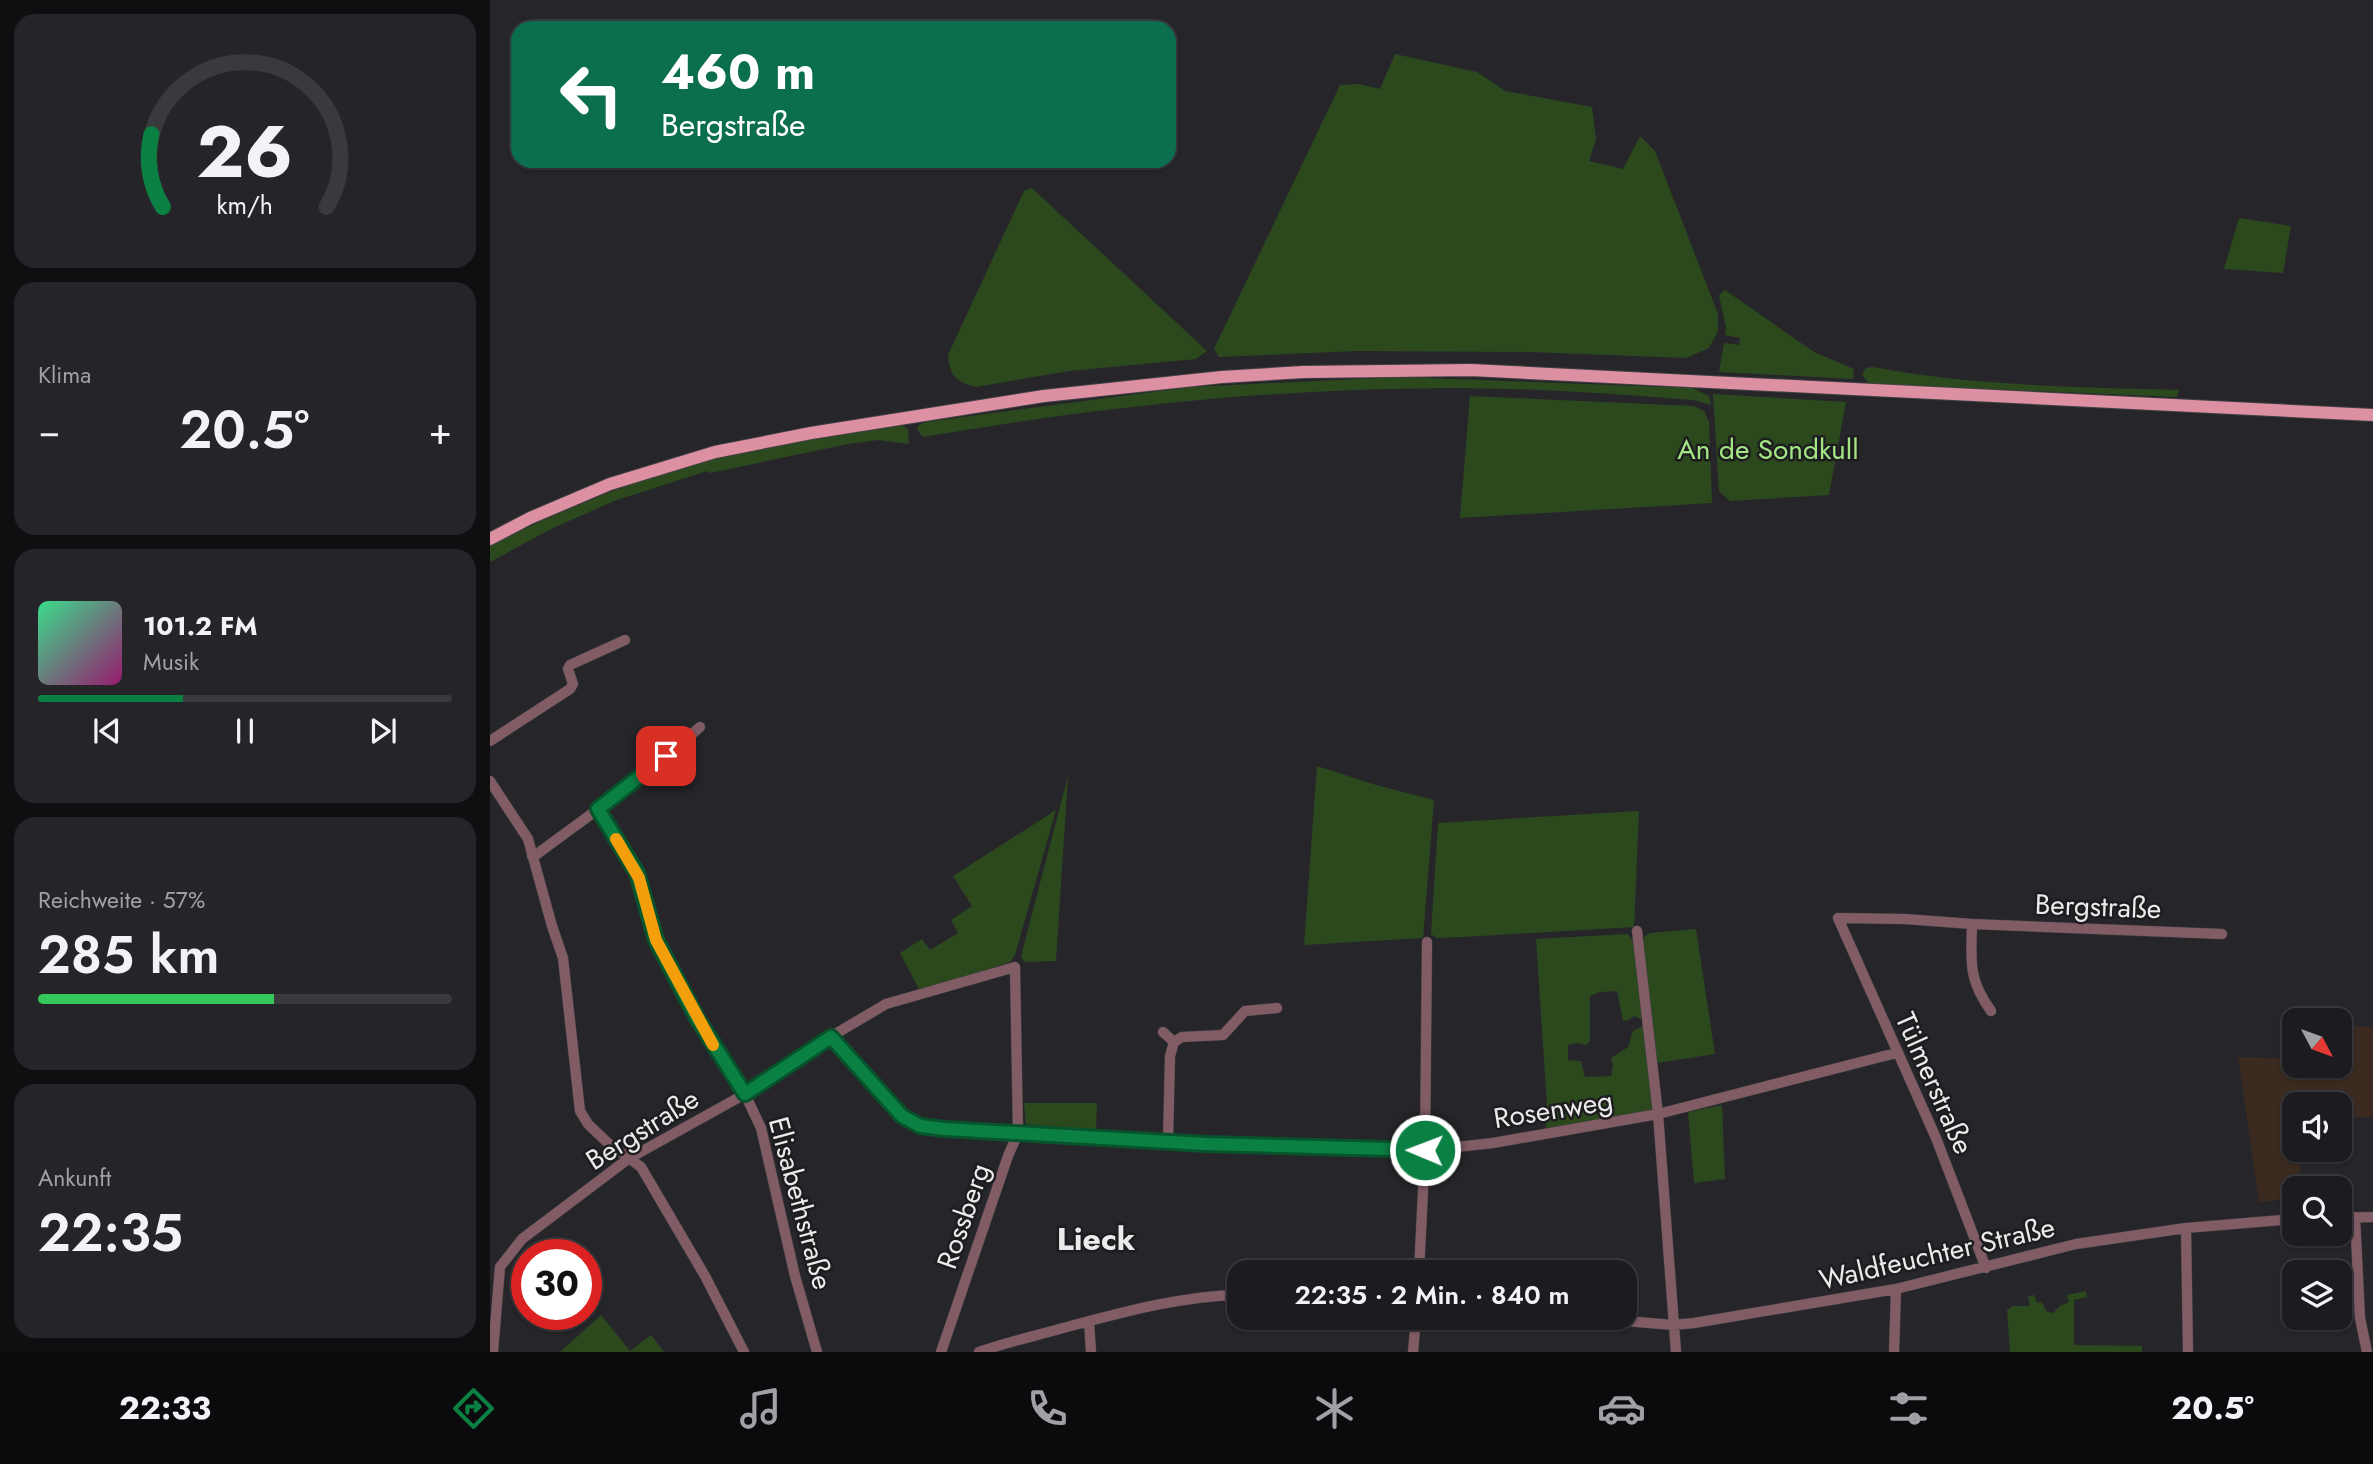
<!DOCTYPE html>
<html lang="de">
<head>
<meta charset="utf-8">
<style>
	body { margin:0; font-family:Jost,sans-serif; background:#252529; color:#f1f3f6; height:100vh; display:flex; flex-direction:column; font-size:26px; white-space:nowrap }
	* { box-sizing:border-box; margin:0 }
	p { font-size:23px; color:#a0a1a5 }
	.icon { flex:none; width:38px; height:38px; fill:none; stroke:currentColor; stroke-width:2; stroke-linecap:round; stroke-linejoin:round }
	.map { position:relative; flex:1; overflow:hidden }
	.side { display:flex; flex-direction:column; gap:14px; padding:14px; background:#0f0f12; width:490px }
	.side>* { flex:none }
	.hud { position:absolute; left:21px; top:21px; width:665px; height:147px; border-radius:21px; box-shadow:0 2px 5px #0004,0 0 0 2px #3a3a3e; background:#0b6e4f; color:#fff; overflow:hidden }
	.needle { width:46px; rotate:131deg }
	.tools { position:absolute; left:1792px; top:1008px; display:grid; gap:14px }
	.tools a { display:grid; place-items:center; width:70px; height:70px; border-radius:14px; background:#1c1c20; box-shadow:0 2px 5px #0004,0 0 0 2px #3a3a3e; font-size:35px }
	.speed { position:absolute; left:21px; top:1239px; display:flex; gap:14px; font-size:35px; font-weight:700; text-align:center }
	.speed>* { display:grid; place-content:center; width:91px; height:91px; border-radius:50%; background:#1c1c20; box-shadow:0 2px 5px #0004,0 0 0 2px #3a3a3e; line-height:1 }
	.speed .limit { border:10px solid #d22; background:#fff; color:#111 }
	.pin { position:absolute; display:grid; place-items:center; width:60px; height:60px; color:#fff; margin:-30px; border-radius:14px; box-shadow:0 4px 10px #0006 }
	.me { position:absolute; width:77px; margin:-38px; rotate:271deg; stroke-linejoin:round; filter:drop-shadow(0 0 5px #0008) }
	.turn { display:flex; align-items:center; gap:24px; height:147px; padding:0 35px; font-size:32px }
	.turn .icon { width:91px; height:91px; stroke-width:2.5 }
	.turn b { display:block; font-size:49px; line-height:60px }
	.big { font-size:52px; font-weight:600; line-height:1.1 }
	.side .card { flex:1; display:flex; flex-direction:column; justify-content:center; gap:10px; min-width:0; padding:0 24px; border-radius:21px; background:#252529 }
	.side .dial { align-items:center; gap:0 }
	.dial svg { height:182px; overflow:visible; fill:none; stroke:#3a3a3e; stroke-width:7; stroke-linecap:round; text-anchor:middle }
	.dial text { fill:#f1f3f6; stroke:none }
	.song { display:flex; align-items:center; gap:21px }
	.cover { width:84px; height:84px; border-radius:10px; background:linear-gradient(135deg,hsl(150 70% 55%),hsl(320 70% 35%)) }
	.played { height:7px; border-radius:4px; background:linear-gradient(90deg,#0b8043 35%,#3a3a3e 35%) }
	.keys { display:flex; justify-content:space-around; direction:ltr }
	.heat { display:flex; justify-content:space-between; align-items:center; font-size:38px; direction:ltr }
	.charge { height:10px; border-radius:5px; background:linear-gradient(90deg,#34c759 57%,#3a3a3e 0) }
	.trip { position:absolute; left:737px; top:1260px; width:410px; height:70px; border-radius:21px; background:#1c1c20; box-shadow:0 2px 5px #0004,0 0 0 2px #3a3a3e; font-weight:600; line-height:70px; text-align:center }
	.menu { display:flex; height:112px; justify-content:space-around; align-items:center; background:#0b0b0d; color:#a0a1a5 }
	.menu .icon { width:49px; height:49px }
	.menu .on { color:#0b8043 }
	.menu b { font-size:32px; color:#f1f3f6 }
	main { display:flex; flex:1; min-height:0 }
	.map>svg:first-child { display:block }
	.education { fill:#3a2a1f }
	.green { fill:#2c491e }
	.lines { fill:none; stroke-linecap:round; stroke-linejoin:round }
	.minor-casing { stroke:#424245; stroke-width:11 }
	.major-casing { stroke:#424245; stroke-width:14 }
	.minor { stroke:#825c65; stroke-width:10 }
	.major { stroke:#de90a3; stroke-width:12 }
	.route-casing { stroke:#07532c; stroke-width:18 }
	.route { stroke:#0b8043; stroke-width:12 }
	.slow { stroke:#f59e0b; stroke-width:12 }
	.labels { text-anchor:middle; stroke-width:5; stroke-linejoin:round; paint-order:stroke }
	.park-label { font-size:28px; fill:#a3e585; stroke:#1d1d20 }
	.street-label { font-size:28px; fill:#ebebed; stroke:#1d1d20 }
	.quarter-label { font-size:32px; font-weight:bold; fill:#ebebed; stroke:#1d1d20 }
</style>
</head>
<body>
<main>
<section class="side">
<div class="card dial"><svg viewBox="0 0 100 80">
<path d="M14 69A42 42 0 1 1 86 69"/>
<path d="M14 69A42 42 0 0 1 9 37" stroke="#0b8043"/>
<text x="50" y="56" font-size="32" font-weight="700">26</text>
<text x="50" y="72" font-size="11">km/h</text>
</svg></div>
<div class="card"><p>Klima</p>
<div class="heat"><a>−</a><b class="big">20.5°</b><a>+</a></div>
</div>
<div class="card">
<div class="song"><i class="cover"></i><div><b>101.2 FM</b><p>Musik</p></div></div>
<div class="played"></div>
<div class="keys"><svg class="icon" aria-label="previous" viewBox="0 0 24 24"><path d="M18 5L8 12l10 7zM5 5v14"/></svg><svg class="icon" aria-label="pause" viewBox="0 0 24 24"><path d="M8 5v14M16 5v14"/></svg><svg class="icon" aria-label="next" viewBox="0 0 24 24"><path d="M6 5l10 7-10 7zM19 5v14"/></svg></div>
</div>
<div class="card"><p>Reichweite · 57%</p><b class="big">285 km</b><div class="charge"></div></div>
<div class="card"><p>Ankunft</p><b class="big">22:35</b></div>
</section>
<div class="map">
<svg width="1883" height="1352" viewBox="0 0 1883 1352">
	<rect width="100%" height="100%" fill="#26262a"/>
	<path class="education" d="M1850 1026 1883 1027V1117H1862L1861 1111 1850 1113V1104H1804V1150H1808L1811 1188H1804V1198L1769 1202 1748 1057 1804 1059V1066H1850Z"/>
	<path class="green" d="M905 54 987 72 1015 91 1102 107 1106 139 1099 161 1133 169 1150 136 1165 151 1228 314V331L1219 348 1196 358 1041 352 867 351 729 357 724 349 850 85 869 84 890 89Z
		M542 188 717 351 706 359 579 371 486 387C466 382 459 375 458 355L534 191Z
		M1749 218 1801 226 1793 273 1734 269Z
		M1235 290 1324 352 1364 369 1363 379 1229 372 1234 343 1249 345 1250 338 1235 335 1236 328 1229 295Z
		M1383 367C1482 386 1588 387 1689 390L1687 397 1380 384 1372 375 1376 368Z
		M909 377 1202 388 1219 396 1221 405 1203 400C1124 394 1045 388 965 388 787 388 608 407 433 437L427 429 429 425 436 422 700 387Z
		M1223 394 1356 402 1339 495 1240 501 1229 491Z
		M980 396 1204 406 1214 411 1219 422 1222 503 970 518Z
		M409 424 418 429 419 444 388 440 358 444 220 473 217 471 124 501 61 529 0 562V546C64 513 130 486 199 465 267 445 339 436 409 424Z
		M827 766 886 785 944 800 933 938 814 945Z
		M578 776 566 961 534 962 531 956Z
		M566 810 525 955 520 962 430 991 410 953 432 939 440 950 468 933 461 920 482 906 463 876Z
		M1149 811 1144 927 973 937 947 938 941 934 948 823Z
		M1206 929 1225 1054 1167 1063 1152 942 1154 937 1160 933Z
		M1138 934 1143 942 1152 1014 1151 1019 1144 1016 1137 1021 1133 1020 1127 991 1110 992 1100 996V1041L1096 1045 1087 1043 1078 1045V1060L1091 1061 1095 1077 1121 1076 1123 1066 1121 1058 1138 1047 1143 1031 1153 1026 1164 1096 1162 1109 1157 1111 1056 1129 1057 1105 1046 939Z
		M534 1103H607L606 1131 536 1124Z
		M1232 1105 1235 1179 1204 1183 1198 1112Z
		M1596 1291 1597 1297 1584 1300V1345L1652 1346V1352H1520L1517 1310 1523 1306H1540L1538 1296 1544 1295 1547 1303 1552 1302 1556 1311 1563 1313 1570 1306 1579 1302 1577 1295Z
		M111 1315 140 1351 161 1335 174 1352H70Z"/>
	<g class="lines">
		<g class="minor-casing">
			<path id="minor" d="M0 741 80 689 83 684 78 669 80 665 135 640
				M0 781 38 839 62 926 73 958 90 1111 98 1124 118 1143 151 1167 215 1276 254 1352
				M108 809 147 873 166 940 175 957 207 1018 255 1094 271 1128 305 1276 327 1352
				M42 856 47 854 160 771 210 727
				M1482 924C1481 962 1478 979 1501 1011
				M1147 931 1168 1114 1186 1352
				M673 1032 684 1042
				M341 1037 416 1120 430 1126 455 1129 715 1144 948 1149 1003 1143 1168 1114 1406 1053
				M678 1141 680 1056 684 1042 692 1037 733 1035 755 1011 787 1008
				M1865 1217 1870 1318 1877 1352
				M1850 1218 1883 1217
				M1696 1228 1698 1352
				M1496 1268 1446 1138 1348 918 1415 919 1482 924 1732 934
				M929 1272 935 1150 937 942
				M1100 1318 1183 1325 1204 1323 1406 1289 1586 1244 1696 1228 1804 1219
				M599 1321 601 1352
				M3 1352 10 1267 32 1239 138 1159 255 1094 325 1046 396 1004 525 967 528 1133 518 1156 451 1352
				M489 1352C517 1342 545 1336 573 1328 630 1313 690 1296 749 1295
				M923 1352 926 1318
				M1404 1352 1406 1289"/>
		</g>
		<g class="major-casing">
			<path id="major" d="M0 539 40 518 120 484 225 452 321 433 554 396 732 377 813 372 981 370 1883 415"/>
		</g>
		<use href="#minor" class="minor"/>
		<use href="#major" class="major"/>
	</g>
	<g class="lines">
		<g class="route-casing">
			<path id="route" d="M176 756 108 809 147 873 166 940 175 957 207 1018 255 1094 341 1037 412 1116 430 1126 455 1129 715 1144 935 1150"/>
		</g>
		<use href="#route" class="route"/>
		<path class="slow" d="M126 839 149 878 166 940 223 1045"/>
	</g>
	<g class="labels">
		<g class="park-label">
			<text x="1278" y="459">An de Sondkull</text>
		</g>
		<g class="street-label">
			<text transform="translate(1608 906) rotate(2)" y="10">Bergstraße</text>
			<text transform="translate(1445 1083) rotate(66)" y="10">Tülmerstraße</text>
			<text transform="translate(1063 1109) rotate(-9)" y="10">Rosenweg</text>
			<text transform="translate(152 1129) rotate(-32)" y="10">Bergstraße</text>
			<text transform="translate(311 1203) rotate(75)" y="10">Elisabethstraße</text>
			<text transform="translate(473 1216) rotate(-71)" y="10">Rossberg</text>
			<text transform="translate(1447 1253) rotate(-13)" y="10">Waldfeuchter Straße</text>
		</g>
		<g class="quarter-label">
			<text x="606" y="1250">Lieck</text>
		</g>
	</g>
</svg>
<div class="tools">
<a><svg class="needle" viewBox="-14 -14 28 28"><path d="M0-13l5 13h-10z" fill="#e53935"/><path d="M0 13l5-13h-10z" fill="#a0a1a5"/></svg></a>
<a><svg class="icon" aria-label="sound" viewBox="0 0 24 24"><path d="M4 9h4l5-4v14l-5-4H4zM17 9q2 3 0 6"/></svg></a>
<a><svg class="icon" aria-label="search" viewBox="0 0 24 24"><circle cx="10" cy="10" r="6"/><path d="M15 15l6 6"/></svg></a>
<a><svg class="icon" aria-label="layers" viewBox="0 0 24 24"><path d="M12 4l9 5-9 5-9-5zM3 14l9 5 9-5"/></svg></a>
</div>
<div class="speed"><div class="limit">30</div></div>
<div class="pin" style="left:176px;top:756px;background:#d93025"><svg class="icon" aria-label="arrive" viewBox="0 0 24 24"><path d="M6 21V4h12l-3 4 3 4H6"/></svg></div>
<svg class="me" style="left:935px;top:1150px" viewBox="-20 -20 40 40"><circle r="17" fill="#0b8043" stroke="#fff" stroke-width="3"/><path d="M0-11L8 9 0 5-8 9z" fill="#fff"/></svg>
<div class="trip">22:35 · 2 Min. · 840 m</div>
<div class="hud">
<div class="turn"><svg class="icon" aria-label="left" viewBox="0 0 24 24"><path d="M17 20v-9H6M10 6l-5 5 5 5"/></svg><div><b>460 m</b>Bergstraße</div></div>
</div>
</div>
</main>
<nav class="menu">
<b>22:33</b>
<svg class="icon on" aria-label="directions" viewBox="0 0 24 24"><path d="M12 3l9 9-9 9-9-9zM9 14v-3h6M13 9l2 2-2 2"/></svg>
<svg class="icon" aria-label="music" viewBox="0 0 24 24"><path d="M9 18V5l10-2v13"/><circle cx="6" cy="18" r="3"/><circle cx="16" cy="16" r="3"/></svg>
<svg class="icon" aria-label="phone" viewBox="0 0 24 24"><path d="M5 4h4l2 5-3 2q2 4 5 5l2-3 5 2v4C11 20 4 13 5 4z"/></svg>
<svg class="icon" aria-label="climate" viewBox="0 0 24 24"><path d="M12 3v18M4 7l16 10M4 17L20 7"/></svg>
<svg class="icon" aria-label="car" viewBox="0 0 24 24"><path d="M5 17H2v-5l4-1 3-4h7l3 4 3 1v5h-3M9 17h6M6 11h13"/><circle cx="7" cy="17" r="2"/><circle cx="17" cy="17" r="2"/></svg>
<svg class="icon" aria-label="filters" viewBox="0 0 24 24"><path d="M4 7h16M4 17h16"/><circle cx="9" cy="7" r="2"/><circle cx="15" cy="17" r="2"/></svg>
<b>20.5°</b>
</nav>
</body>
</html>
